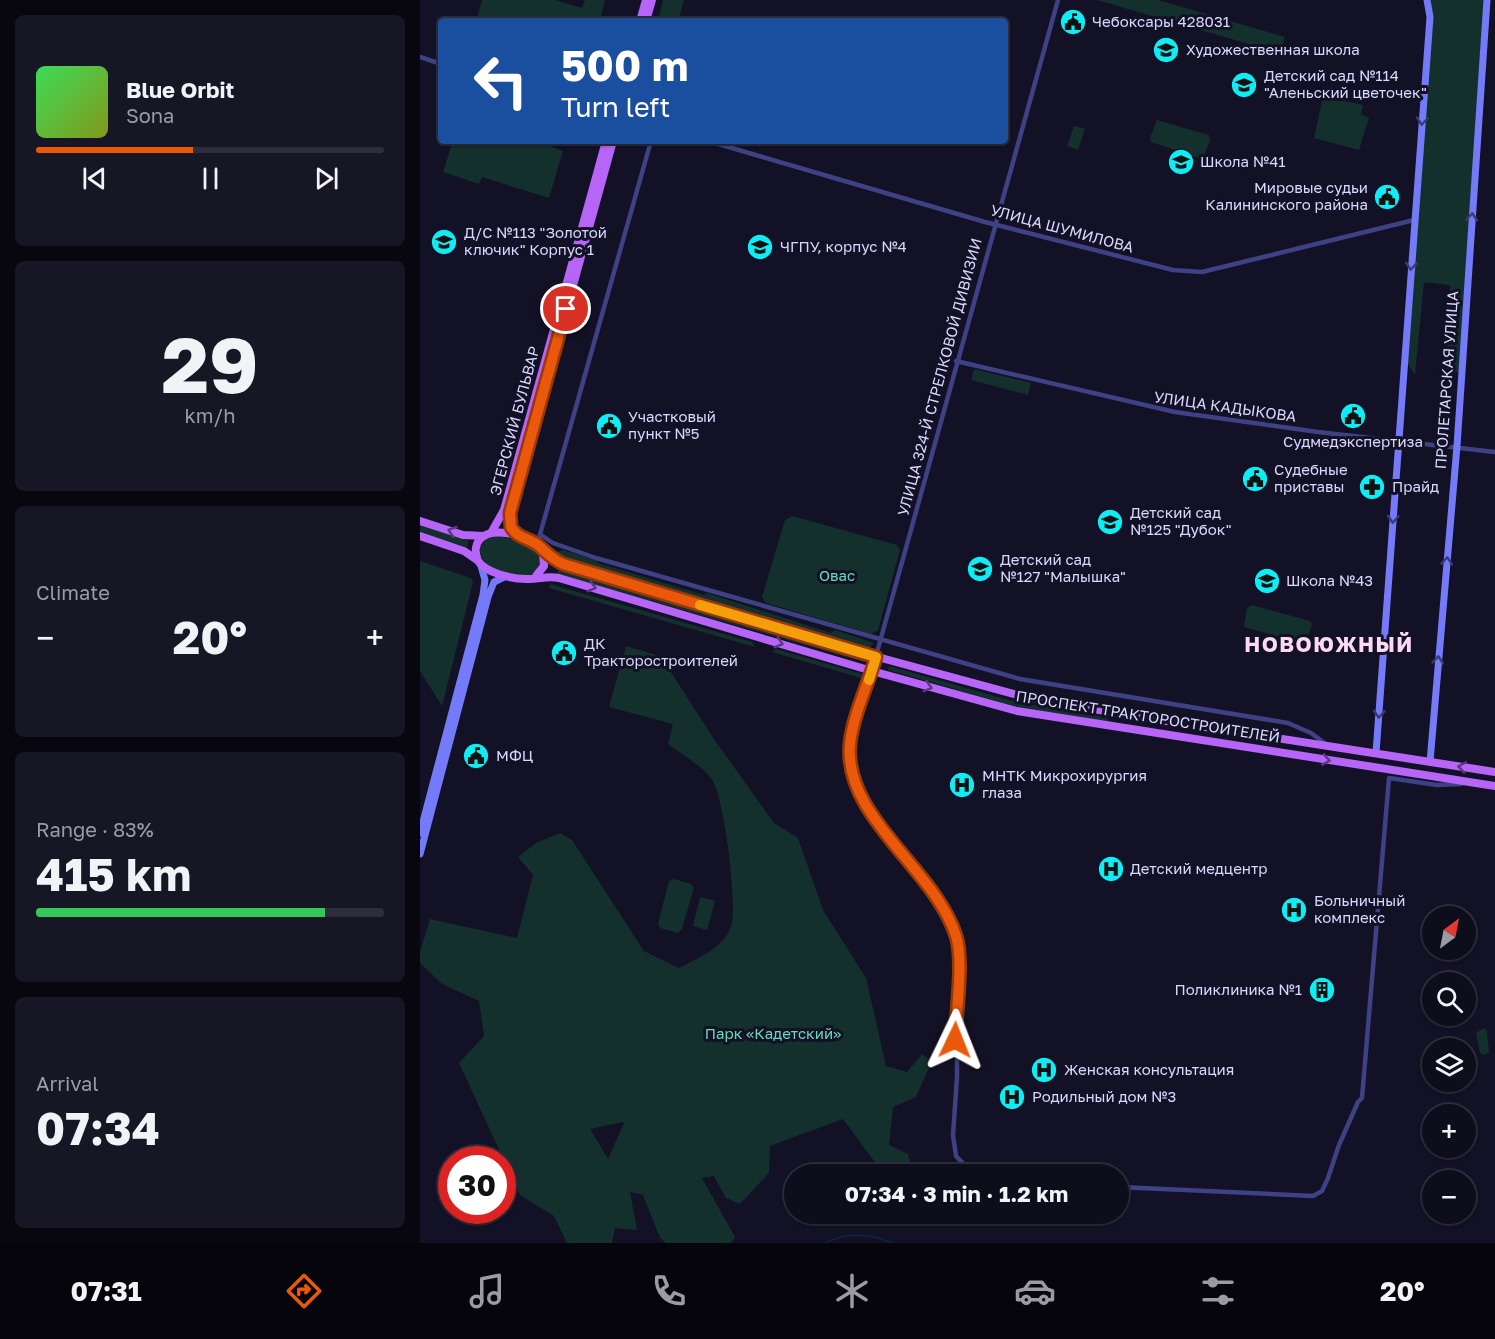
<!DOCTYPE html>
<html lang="en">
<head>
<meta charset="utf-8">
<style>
	body { margin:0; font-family:"Golos Text",sans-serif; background:#171625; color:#f1f3f6; height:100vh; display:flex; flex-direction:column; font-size:22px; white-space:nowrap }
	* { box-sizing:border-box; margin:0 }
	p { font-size:20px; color:#9b9ca3 }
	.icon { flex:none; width:33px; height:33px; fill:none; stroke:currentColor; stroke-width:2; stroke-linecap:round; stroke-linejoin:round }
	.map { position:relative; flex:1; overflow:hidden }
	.details { display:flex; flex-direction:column; gap:15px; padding:15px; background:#08070f; width:420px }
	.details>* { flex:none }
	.banner { position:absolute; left:18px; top:18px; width:570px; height:126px; border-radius:6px; box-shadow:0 2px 4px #0004,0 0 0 2px #2e2d3b; background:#1a4fa0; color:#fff; overflow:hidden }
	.needle { width:39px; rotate:32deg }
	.tools { position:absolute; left:1002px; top:906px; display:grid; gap:12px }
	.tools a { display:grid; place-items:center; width:54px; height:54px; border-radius:50%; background:#0e0d1c; box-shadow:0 2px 4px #0004,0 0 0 2px #2e2d3b; font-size:30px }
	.speed { position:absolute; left:18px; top:1146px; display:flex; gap:12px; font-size:30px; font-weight:700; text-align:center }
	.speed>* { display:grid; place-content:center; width:78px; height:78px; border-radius:50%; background:#0e0d1c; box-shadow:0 2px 4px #0004,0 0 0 2px #2e2d3b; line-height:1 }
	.speed .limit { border:9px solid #d22; background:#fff; color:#111 }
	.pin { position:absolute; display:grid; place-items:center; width:51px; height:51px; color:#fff; margin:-26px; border:3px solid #fff; border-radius:50%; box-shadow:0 2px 6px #0007 }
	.me { position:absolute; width:66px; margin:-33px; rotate:2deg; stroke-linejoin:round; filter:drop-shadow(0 0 4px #0008) }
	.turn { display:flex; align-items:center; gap:21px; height:126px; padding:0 24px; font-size:27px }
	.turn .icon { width:78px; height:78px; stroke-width:2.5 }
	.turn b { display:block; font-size:42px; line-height:51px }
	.big { font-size:45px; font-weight:700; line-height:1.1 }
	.details .card { flex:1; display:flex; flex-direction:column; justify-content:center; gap:9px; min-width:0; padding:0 21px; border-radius:9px; background:#171625 }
	.details .dial { align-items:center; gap:0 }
	.dial b { font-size:78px; line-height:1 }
	.song { display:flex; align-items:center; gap:18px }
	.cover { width:72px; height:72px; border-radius:9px; background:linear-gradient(135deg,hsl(130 70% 55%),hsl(70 70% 35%)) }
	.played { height:6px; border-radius:3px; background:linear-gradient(90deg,#ea580c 45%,#2e2d3b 45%) }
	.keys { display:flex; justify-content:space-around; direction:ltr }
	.heat { display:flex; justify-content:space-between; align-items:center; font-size:33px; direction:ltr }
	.charge { height:9px; border-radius:4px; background:linear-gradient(90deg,#34c759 83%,#2e2d3b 0) }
	.trip { position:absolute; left:364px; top:1164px; width:345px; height:60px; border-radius:30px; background:#0e0d1c; box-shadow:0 2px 4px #0004,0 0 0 2px #2e2d3b; font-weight:700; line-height:60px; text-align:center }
	.dock { display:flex; height:96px; justify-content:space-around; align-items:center; background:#06050b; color:#9b9ca3 }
	.dock .icon { width:42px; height:42px }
	.dock .current { color:#ea580c }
	.dock b { font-size:27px; color:#f1f3f6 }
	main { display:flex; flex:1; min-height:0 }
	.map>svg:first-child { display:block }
	.green { fill:#14302d; fill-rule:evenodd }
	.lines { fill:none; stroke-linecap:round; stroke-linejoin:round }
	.stream { stroke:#0d2543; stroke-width:1.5 }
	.street { stroke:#3e4183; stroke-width:4.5 }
	.secondary { stroke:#747af8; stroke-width:7 }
	.primary { stroke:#b665f7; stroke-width:8 }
	.oneway { stroke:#3a3b7a }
	.oneway2 { stroke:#5c3784 }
	.route-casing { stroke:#983908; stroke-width:15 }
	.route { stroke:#ea580c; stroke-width:10 }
	.slow { stroke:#f59e0b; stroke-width:10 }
	.labels { text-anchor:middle; stroke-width:6; stroke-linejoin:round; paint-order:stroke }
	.poi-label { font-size:15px; fill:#dad8fd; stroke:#131126; text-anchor:start }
	.street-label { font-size:15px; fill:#dad8fd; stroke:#131126 }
	.park-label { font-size:15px; fill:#67dab5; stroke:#131126 }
	.district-label { font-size:21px; font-weight:bold; letter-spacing:1.5px; fill:#fddaf3; stroke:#131126 }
</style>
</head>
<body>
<main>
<section class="details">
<div class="card">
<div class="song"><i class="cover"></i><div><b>Blue Orbit</b><p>Sona</p></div></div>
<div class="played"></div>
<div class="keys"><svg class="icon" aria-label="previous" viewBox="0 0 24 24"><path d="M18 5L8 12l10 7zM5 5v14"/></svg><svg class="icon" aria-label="pause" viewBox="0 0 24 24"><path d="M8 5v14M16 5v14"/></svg><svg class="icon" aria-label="next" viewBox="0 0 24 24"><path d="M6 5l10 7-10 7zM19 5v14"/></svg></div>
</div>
<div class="card dial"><b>29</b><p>km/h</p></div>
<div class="card"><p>Climate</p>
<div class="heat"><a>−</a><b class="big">20°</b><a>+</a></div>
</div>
<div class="card"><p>Range · 83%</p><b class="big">415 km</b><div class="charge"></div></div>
<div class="card"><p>Arrival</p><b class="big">07:34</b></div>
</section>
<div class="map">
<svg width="1075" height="1243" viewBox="0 0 1075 1243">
	<rect width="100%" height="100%" fill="#131126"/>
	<path class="green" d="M62 0H135L162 8 165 0H185L180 21H56Z
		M243 0H264L258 21H238Z
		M677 0H738L865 37 860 53Z
		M1007 0H1065L1042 370 1021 378 1030 285 1004 282 995 375 984 357 1010 17Z
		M903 96 943 105 941 114 949 118 939 150 894 138Z
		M737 120 789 135 790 140 784 156 780 158 731 142 730 138Z
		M654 126 665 129 658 150 647 146Z
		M33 141H124V144L143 151 129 198 62 177 59 184 23 172Z
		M554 369 611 383 608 395 551 380Z
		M372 516 477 545 480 550 458 630 451 634 346 603 342 597 365 520Z
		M0 525 49 541 47 547 0 532Z
		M77 535 114 546 121 557 119 569 107 577C88 575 58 571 60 547L66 539Z
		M143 550 176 560 178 563 284 595 287 593 411 633 415 630 454 643 449 649 142 558 134 553Z
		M0 561 51 578 53 582 22 706 0 671Z
		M139 569 445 660 444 662 137 574Z
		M130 584 332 642 335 647 129 588Z
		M832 605 890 621 892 625 886 642 882 643 824 627 827 608Z
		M206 646 246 658 245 663 294 739 354 823 378 838 403 910 446 978 466 1066 487 1072 502 1054 512 1061 496 1097 473 1107 469 1145 488 1154 491 1165 484 1174 454 1161 423 1119 350 1146 349 1173 320 1204 306 1198 294 1176 282 1178 315 1237 311 1243H246L240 1238 223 1195 210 1192 217 1230 195 1228 192 1243H147L134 1216 100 1195 39 1063 64 1036 59 1001 22 984 0 963V952L10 919 97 938 113 875 98 857 116 843 140 833 152 840 224 951 259 968C278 958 304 948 311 926 318 905 304 794 291 778 281 765 261 754 248 744L253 724 189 707ZM203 1122 204 1123 188 1159 170 1129Z
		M356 649 442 674 441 678 352 652Z
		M469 666 592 701 688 718 687 722 591 705 468 670Z
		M254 879 271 884 274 887 262 929 258 933 240 928 238 924 249 881Z
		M280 897 295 901 287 930 273 926Z
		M1064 1028 1067 1030 1069 1053 1063 1055 1060 1052 1056 1033Z"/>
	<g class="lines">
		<path class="stream" d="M406 1243C426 1232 451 1233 472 1243"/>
		<path class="street" d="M0 57 21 64
			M288 141 565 222 753 270 782 272 994 220
			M536 361 755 412 898 432 1075 452
			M121 535 133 543 176 558 600 679 868 723 891 733 906 744
			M117 545 231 141
			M456 656 638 0
			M452 671 432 733 430 746 433 775 446 804 519 899 537 938V1077L533 1135 536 1156 553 1174
			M969 778 1017 785 1041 784
			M699 1187 893 1196 902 1191 908 1178 919 1145 938 1102 942 1098 969 778"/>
		<path class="secondary" d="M956 753 1010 17 1007 0
			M1010 762 1037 446 1067 0
			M0 833 63 595 65 580 61 566
			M0 854 68 597 74 582 86 576"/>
		<path class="primary" d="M220 21 226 0
			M226 21 232 0
			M0 521 43 535 64 536
			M71 533 84 510 186 141
			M0 536 44 551 57 560
			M99 536 91 527 90 513 193 141
			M116 576 124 566 123 552
			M1075 772 708 715 605 697 465 659 143 564C131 559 126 551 117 544 104 535 72 526 60 539 54 546 55 553 58 561 66 573 92 579 106 579 118 580 126 575 139 578L452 671 597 711 1075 786"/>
	</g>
	<defs><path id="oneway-chevron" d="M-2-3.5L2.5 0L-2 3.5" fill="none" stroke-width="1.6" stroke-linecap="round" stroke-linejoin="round" transform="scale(1.5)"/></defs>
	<g class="oneway">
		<use href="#oneway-chevron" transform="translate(1002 121) rotate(95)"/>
		<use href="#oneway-chevron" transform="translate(1052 217) rotate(-86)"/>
		<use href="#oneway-chevron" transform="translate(991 266) rotate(94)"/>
		<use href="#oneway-chevron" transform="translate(973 519) rotate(93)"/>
		<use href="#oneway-chevron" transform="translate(1027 561) rotate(-85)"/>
		<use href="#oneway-chevron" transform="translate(1018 660) rotate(-85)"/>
		<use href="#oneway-chevron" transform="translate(959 714) rotate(94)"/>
	</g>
	<g class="oneway2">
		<use href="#oneway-chevron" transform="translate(32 531) rotate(-162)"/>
		<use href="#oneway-chevron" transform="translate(172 587) rotate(16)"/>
		<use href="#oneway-chevron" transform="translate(359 643) rotate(17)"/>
		<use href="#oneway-chevron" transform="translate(508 687) rotate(16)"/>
		<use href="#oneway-chevron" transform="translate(906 760) rotate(9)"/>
		<use href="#oneway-chevron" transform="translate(1042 767) rotate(-171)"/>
	</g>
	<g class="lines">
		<g class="route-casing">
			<path id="route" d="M146 309 90 513 91 527C98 539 110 538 119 546 127 553 132 559 143 564L456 657C448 685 433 715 430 744 423 817 515 869 536 936 544 960 536 1013 535 1040"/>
		</g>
		<use href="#route" class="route"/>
		<path class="slow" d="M280 605 456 657 449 680"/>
	</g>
	<defs>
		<g id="civic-disc" transform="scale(1.35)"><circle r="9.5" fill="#0eedf3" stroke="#131126"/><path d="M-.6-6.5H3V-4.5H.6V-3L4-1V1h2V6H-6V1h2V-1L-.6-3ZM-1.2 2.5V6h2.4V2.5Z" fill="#111"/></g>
		<g id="school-disc" transform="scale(1.35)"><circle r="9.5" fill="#0eedf3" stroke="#131126"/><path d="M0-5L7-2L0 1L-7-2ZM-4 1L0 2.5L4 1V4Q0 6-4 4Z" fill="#111"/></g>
		<g id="university-disc" transform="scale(1.35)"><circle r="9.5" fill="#0eedf3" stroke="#131126"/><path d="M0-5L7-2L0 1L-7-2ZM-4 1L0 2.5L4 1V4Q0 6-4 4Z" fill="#111"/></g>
		<g id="pharmacy-disc" transform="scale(1.35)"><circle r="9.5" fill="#0eedf3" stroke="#131126"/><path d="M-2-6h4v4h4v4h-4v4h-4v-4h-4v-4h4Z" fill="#111"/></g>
		<g id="hospital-disc" transform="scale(1.35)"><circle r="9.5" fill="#0eedf3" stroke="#131126"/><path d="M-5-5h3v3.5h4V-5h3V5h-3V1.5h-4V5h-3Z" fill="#111"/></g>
		<g id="building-disc" transform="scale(1.35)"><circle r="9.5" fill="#0eedf3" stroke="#131126"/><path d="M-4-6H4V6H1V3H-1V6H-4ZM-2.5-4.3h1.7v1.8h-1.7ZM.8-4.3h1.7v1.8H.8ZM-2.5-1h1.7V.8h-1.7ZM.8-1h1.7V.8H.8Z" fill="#111"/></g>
	</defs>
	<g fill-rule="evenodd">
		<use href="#civic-disc" x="653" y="22"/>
		<use href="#school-disc" x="746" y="50"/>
		<use href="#school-disc" x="824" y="85"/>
		<use href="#school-disc" x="761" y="162"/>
		<use href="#civic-disc" x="967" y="197"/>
		<use href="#school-disc" x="24" y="242"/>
		<use href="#university-disc" x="340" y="247"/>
		<use href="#civic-disc" x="933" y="416"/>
		<use href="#civic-disc" x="189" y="426"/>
		<use href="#civic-disc" x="835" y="479"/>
		<use href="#pharmacy-disc" x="952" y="487"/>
		<use href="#school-disc" x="690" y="522"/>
		<use href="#school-disc" x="560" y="569"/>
		<use href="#school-disc" x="847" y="581"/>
		<use href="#civic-disc" x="144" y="653"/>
		<use href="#civic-disc" x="56" y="756"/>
		<use href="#hospital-disc" x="542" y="785"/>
		<use href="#hospital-disc" x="691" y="869"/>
		<use href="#hospital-disc" x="874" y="910"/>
		<use href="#building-disc" x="902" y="990"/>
		<use href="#hospital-disc" x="624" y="1070"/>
		<use href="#hospital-disc" x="592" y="1097"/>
	</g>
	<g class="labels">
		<g class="poi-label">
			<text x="672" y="27">Чебоксары 428031</text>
			<text x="766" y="55">Художественная школа</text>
			<text x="844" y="81">Детский сад №114<tspan x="844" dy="17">"Аленьский цветочек"</tspan></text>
			<text x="780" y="167">Школа №41</text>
			<text x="948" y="193" text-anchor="end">Мировые судьи<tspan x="948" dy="17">Калининского района</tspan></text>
			<text x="44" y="238">Д/С №113 "Золотой<tspan x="44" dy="17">ключик" Корпус 1</tspan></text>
			<text x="360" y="252">ЧГПУ, корпус №4</text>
			<text x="208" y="422">Участковый<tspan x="208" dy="17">пункт №5</tspan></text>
			<text x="933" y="447" text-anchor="middle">Судмедэкспертиза</text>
			<text x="854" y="475">Судебные<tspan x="854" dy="17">приставы</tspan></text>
			<text x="972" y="492">Прайд</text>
			<text x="710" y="518">Детский сад<tspan x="710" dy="17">№125 "Дубок"</tspan></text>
			<text x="580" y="565">Детский сад<tspan x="580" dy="17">№127 "Малышка"</tspan></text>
			<text x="866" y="586">Школа №43</text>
			<text x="164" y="649">ДК<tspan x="164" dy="17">Тракторостроителей</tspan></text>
			<text x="76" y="761">МФЦ</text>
			<text x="562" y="781">МНТК Микрохирургия<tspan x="562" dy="17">глаза</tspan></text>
			<text x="710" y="874">Детский медцентр</text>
			<text x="894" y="906">Больничный<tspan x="894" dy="17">комплекс</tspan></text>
			<text x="882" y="995" text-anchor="end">Поликлиника №1</text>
			<text x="644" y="1075">Женская консультация</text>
			<text x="612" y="1102">Родильный дом №3</text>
		</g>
		<g class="street-label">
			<text transform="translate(642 229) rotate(15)" y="5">УЛИЦА ШУМИЛОВА</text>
			<text transform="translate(520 377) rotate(-75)" y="5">УЛИЦА 324-Й СТРЕЛКОВОЙ ДИВИЗИИ</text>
			<text transform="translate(1027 380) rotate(-86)" y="5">ПРОЛЕТАРСКАЯ УЛИЦА</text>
			<text transform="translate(805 407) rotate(8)" y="5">УЛИЦА КАДЫКОВА</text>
			<text transform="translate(95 421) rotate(-75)" y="5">ЭГЕРСКИЙ БУЛЬВАР</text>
			<text transform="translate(728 717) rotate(9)" y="5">ПРОСПЕКТ ТРАКТОРОСТРОИТЕЛЕЙ</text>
		</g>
		<g class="park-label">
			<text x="417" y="581">Овас</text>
			<text x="353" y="1039">Парк «Кадетский»</text>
		</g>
		<g class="district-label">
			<text x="909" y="652">НОВОЮЖНЫЙ</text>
		</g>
	</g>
</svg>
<div class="tools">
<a><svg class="needle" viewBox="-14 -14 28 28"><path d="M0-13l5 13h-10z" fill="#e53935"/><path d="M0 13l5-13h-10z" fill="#9b9ca3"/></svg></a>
<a><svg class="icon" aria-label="search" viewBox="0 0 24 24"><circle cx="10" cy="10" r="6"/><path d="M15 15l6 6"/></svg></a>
<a><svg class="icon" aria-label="layers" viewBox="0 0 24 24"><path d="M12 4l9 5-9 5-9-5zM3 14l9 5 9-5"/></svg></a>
<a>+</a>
<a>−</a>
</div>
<div class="speed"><div class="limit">30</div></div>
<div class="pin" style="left:146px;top:309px;background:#d93025"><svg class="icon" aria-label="arrive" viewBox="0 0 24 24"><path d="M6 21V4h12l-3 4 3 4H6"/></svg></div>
<svg class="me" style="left:535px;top:1040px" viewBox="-20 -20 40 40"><path d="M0-17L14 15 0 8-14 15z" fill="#ea580c" stroke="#fff" stroke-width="4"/></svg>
<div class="trip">07:34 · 3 min · 1.2 km</div>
<div class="banner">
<div class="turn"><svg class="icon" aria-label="left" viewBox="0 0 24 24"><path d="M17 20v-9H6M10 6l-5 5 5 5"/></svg><div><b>500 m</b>Turn left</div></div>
</div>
</div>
</main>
<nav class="dock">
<b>07:31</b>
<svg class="icon current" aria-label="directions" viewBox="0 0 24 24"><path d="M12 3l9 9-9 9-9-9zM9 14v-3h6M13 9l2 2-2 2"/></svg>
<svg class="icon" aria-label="music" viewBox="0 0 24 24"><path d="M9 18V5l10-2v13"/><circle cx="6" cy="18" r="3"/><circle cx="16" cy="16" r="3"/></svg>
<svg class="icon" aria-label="phone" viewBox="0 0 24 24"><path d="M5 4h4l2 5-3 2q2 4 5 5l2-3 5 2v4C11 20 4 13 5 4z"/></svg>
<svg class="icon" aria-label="climate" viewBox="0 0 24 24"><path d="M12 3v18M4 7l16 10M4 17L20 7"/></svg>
<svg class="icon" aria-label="car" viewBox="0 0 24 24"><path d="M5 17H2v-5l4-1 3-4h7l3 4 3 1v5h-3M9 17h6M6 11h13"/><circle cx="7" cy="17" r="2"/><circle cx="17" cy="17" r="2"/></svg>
<svg class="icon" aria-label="filters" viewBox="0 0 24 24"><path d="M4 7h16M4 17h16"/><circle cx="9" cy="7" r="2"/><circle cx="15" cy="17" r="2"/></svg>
<b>20°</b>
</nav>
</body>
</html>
